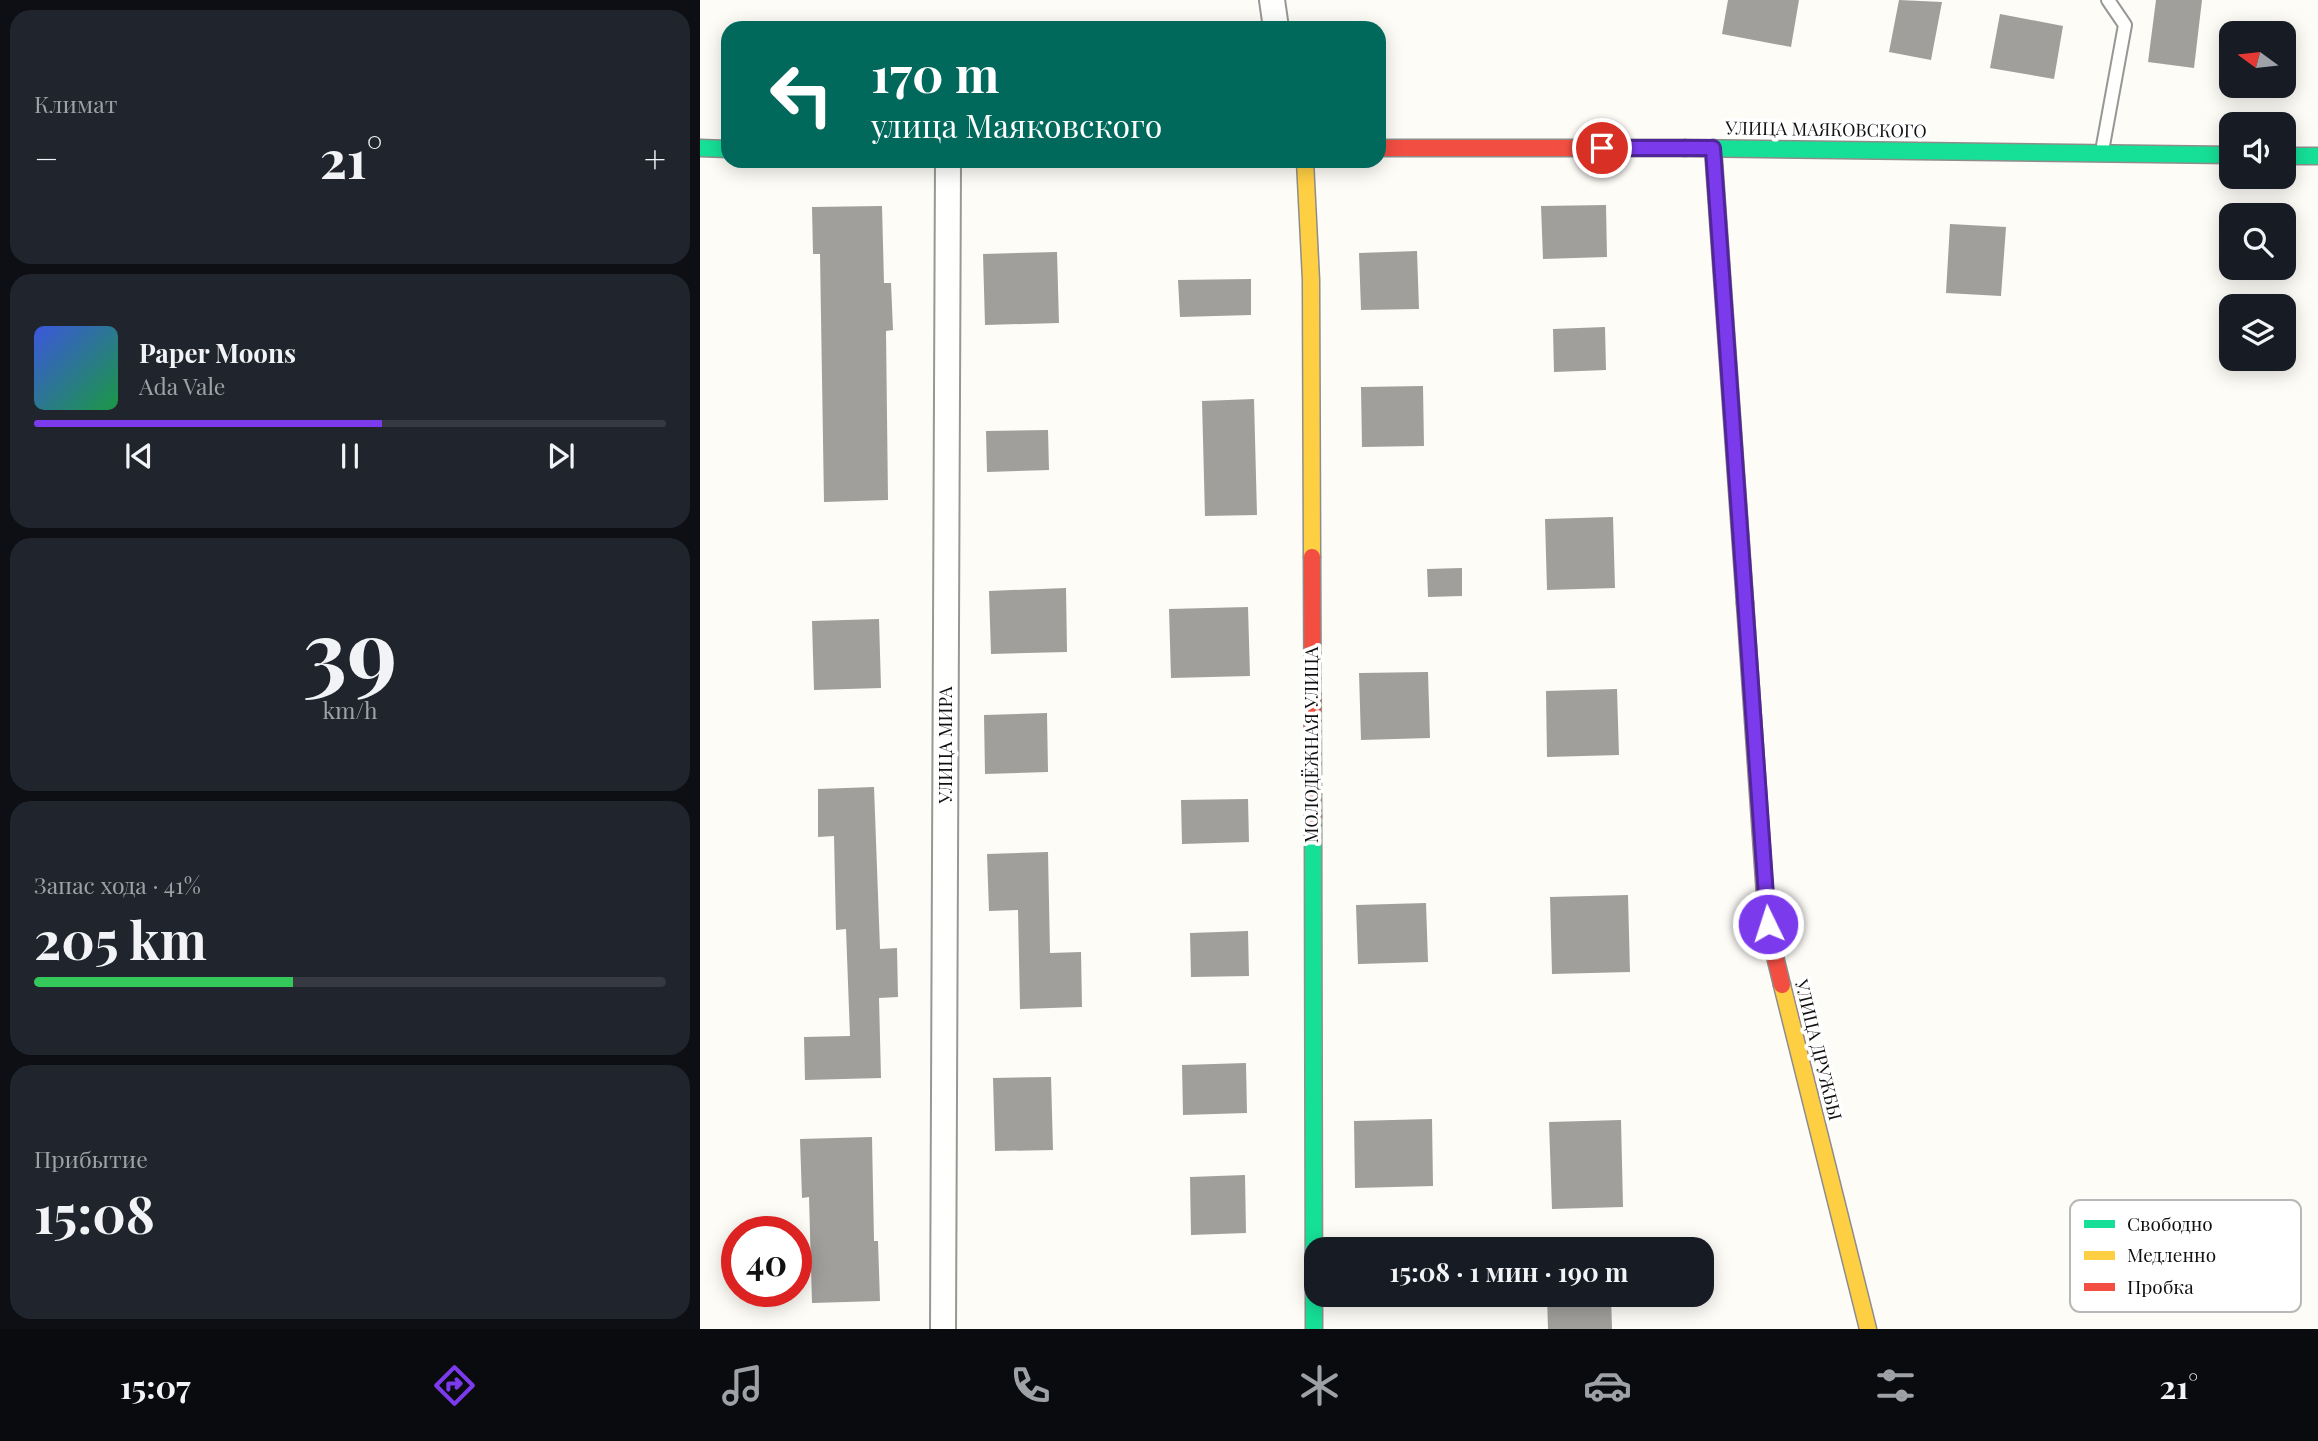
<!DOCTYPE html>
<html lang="ru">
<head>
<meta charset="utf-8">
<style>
	body { margin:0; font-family:"Playfair Display",serif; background:#20242c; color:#f1f3f6; height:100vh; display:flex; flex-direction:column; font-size:26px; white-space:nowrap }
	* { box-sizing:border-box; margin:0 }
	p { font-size:23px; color:#9ea1a6 }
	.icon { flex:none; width:38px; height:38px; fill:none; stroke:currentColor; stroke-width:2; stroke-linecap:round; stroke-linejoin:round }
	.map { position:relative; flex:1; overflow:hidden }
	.sheet { display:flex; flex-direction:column; gap:10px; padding:10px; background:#0d0f14; width:700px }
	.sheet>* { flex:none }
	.banner { position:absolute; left:21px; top:21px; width:665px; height:147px; border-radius:21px; box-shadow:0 4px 18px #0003; background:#00695c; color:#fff; overflow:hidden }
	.needle { width:46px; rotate:285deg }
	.controls { position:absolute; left:1519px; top:21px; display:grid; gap:14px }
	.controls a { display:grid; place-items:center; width:77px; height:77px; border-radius:14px; background:#171b24; box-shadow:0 4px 18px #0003; font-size:35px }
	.speed { position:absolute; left:21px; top:1216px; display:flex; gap:14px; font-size:35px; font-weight:700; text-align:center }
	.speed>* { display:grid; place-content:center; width:91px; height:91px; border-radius:50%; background:#171b24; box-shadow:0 4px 18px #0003; line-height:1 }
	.speed .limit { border:10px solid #d22; background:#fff; color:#111 }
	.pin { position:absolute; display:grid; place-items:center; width:60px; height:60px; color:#fff; margin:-30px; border:4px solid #fff; border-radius:50%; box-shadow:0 2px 7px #0007 }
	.me { position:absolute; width:77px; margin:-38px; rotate:356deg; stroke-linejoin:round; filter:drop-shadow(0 0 5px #0008) }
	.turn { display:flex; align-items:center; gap:24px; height:147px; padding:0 35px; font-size:32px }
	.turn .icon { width:91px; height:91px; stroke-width:2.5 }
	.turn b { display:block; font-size:49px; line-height:60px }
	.big { font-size:52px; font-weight:700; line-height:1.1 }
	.sheet .tile { flex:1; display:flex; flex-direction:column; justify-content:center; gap:10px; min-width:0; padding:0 24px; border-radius:21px; background:#20242c }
	.sheet .dial { align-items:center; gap:0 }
	.dial b { font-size:91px; line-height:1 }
	.song { display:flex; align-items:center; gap:21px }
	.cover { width:84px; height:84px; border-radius:10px; background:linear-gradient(135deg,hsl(230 70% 55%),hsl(140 70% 35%)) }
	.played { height:7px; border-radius:4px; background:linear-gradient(90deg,#7c3aed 55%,#363941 55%) }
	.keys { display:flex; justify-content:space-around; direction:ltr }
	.heat { display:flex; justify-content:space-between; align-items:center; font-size:38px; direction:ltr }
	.charge { height:10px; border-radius:5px; background:linear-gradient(90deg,#34c759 41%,#363941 0) }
	.trip { position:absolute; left:604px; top:1237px; width:410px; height:70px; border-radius:21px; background:#171b24; box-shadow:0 4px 18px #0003; font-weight:700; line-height:70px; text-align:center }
	.tabs { display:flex; height:112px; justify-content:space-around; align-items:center; background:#090b0e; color:#9ea1a6 }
	.tabs .icon { width:49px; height:49px }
	.tabs .current { color:#7c3aed }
	.tabs b { font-size:32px; color:#f1f3f6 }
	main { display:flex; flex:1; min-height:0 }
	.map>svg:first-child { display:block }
	.building { fill:#a19f9c }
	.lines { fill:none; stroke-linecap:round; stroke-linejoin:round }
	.lane-casing { stroke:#979795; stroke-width:16 }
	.street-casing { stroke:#979795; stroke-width:28 }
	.fast-casing { stroke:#8e8d8b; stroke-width:19 }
	.slow-casing { stroke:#8e8d8b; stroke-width:19 }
	.jam-casing { stroke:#8e8d8b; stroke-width:19 }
	.lane { stroke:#fffffe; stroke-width:12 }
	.street { stroke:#fffffe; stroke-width:24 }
	.fast { stroke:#16e098; stroke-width:16 }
	.slow { stroke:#ffcf43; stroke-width:16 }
	.jam { stroke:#f24e42; stroke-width:16 }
	.route-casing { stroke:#51269a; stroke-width:18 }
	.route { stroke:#7c3aed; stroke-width:12 }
	.labels { text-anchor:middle; stroke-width:7; stroke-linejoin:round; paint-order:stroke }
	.street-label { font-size:18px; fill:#111; stroke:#fff }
	.key { fill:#fff; stroke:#b8b8b8; stroke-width:2 }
	.key-label { font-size:19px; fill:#111 }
</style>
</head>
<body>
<main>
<section class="sheet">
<div class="tile"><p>Климат</p>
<div class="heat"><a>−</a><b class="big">21°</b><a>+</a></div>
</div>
<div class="tile">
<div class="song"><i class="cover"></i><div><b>Paper Moons</b><p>Ada Vale</p></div></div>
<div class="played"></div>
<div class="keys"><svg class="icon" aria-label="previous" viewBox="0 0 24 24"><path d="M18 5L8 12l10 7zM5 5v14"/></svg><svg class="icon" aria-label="pause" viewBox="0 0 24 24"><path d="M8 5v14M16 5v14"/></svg><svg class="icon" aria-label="next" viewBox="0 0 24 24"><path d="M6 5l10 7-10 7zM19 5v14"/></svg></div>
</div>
<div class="tile dial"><b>39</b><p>km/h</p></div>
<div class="tile"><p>Запас хода · 41%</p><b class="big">205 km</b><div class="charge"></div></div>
<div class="tile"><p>Прибытие</p><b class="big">15:08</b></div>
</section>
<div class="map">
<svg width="1618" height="1329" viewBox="0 0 1618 1329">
	<rect width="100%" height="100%" fill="#fdfcf7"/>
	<path class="building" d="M1028 0H1099L1091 47 1022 34Z
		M1199 0 1242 2 1231 60 1189 52Z
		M1456 0H1502L1494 68 1448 62Z
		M1300 14 1363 26 1354 79 1290 68Z
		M906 205 907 257 843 259 841 206Z
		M182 206 184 283H191L193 330 186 331 188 500 124 502 120 254H113L112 207Z
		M1250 224 1306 227 1301 296 1246 293Z
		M717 251 719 309 661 310 659 253Z
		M357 252 359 323 285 325 283 254Z
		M551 279V315L480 317 478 280Z
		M905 327 906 370 854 372 853 329Z
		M723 386 724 446 662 447 661 387Z
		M554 399 557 515 505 516 502 401Z
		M348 430 349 470 287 472 286 431Z
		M913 517 915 588 847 590 845 519Z
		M762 568V596L728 597 727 569Z
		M366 588 367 652 291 654 289 591Z
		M548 607 550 676 471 678 469 609Z
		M179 619 181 688 114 690 112 621Z
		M728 672 730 738 661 740 659 673Z
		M917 689 919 755 847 757 846 691Z
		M347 713 348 772 285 774 284 715Z
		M174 787 180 949 197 948 198 997 179 998 181 1078 105 1080 104 1037 150 1036 146 929 136 930 134 836 118 837V789Z
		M548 799 549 842 482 844 481 800Z
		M348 852 350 953 381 952 382 1007 320 1009 318 910 289 911 287 854Z
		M928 895 930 972 852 974 850 897Z
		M726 903 728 962 658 964 656 905Z
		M548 931 549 976 491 977 490 933Z
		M546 1063 547 1113 483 1115 482 1065Z
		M351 1077 353 1150 295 1151 293 1078Z
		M732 1119 733 1186 655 1188 654 1121Z
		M921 1120 923 1207 852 1209 849 1122Z
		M172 1137 174 1241H178L180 1301 112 1303 109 1197 102 1198 100 1139Z
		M545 1175 546 1233 491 1235 490 1177Z
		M911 1295 912 1329H848L847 1297Z"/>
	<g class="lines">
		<g class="lane-casing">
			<path id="lane" d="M1402 151 1425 25 1408 0"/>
		</g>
		<g class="street-casing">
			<path id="street" d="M572 0 576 28
				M243 1329 248 161"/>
		</g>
		<g class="fast-casing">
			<path id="fast" d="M0 148 28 149
				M985 148 1531 155
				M1584 156H1618
				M613 816 614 1329"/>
		</g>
		<g class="slow-casing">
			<path id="slow" d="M1013 148 1045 603
				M605 161 611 280 612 557
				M1082 985 1168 1329"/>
		</g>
		<g class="jam-casing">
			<path id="jam" d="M679 148H985
				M612 557 613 816
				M1045 603 1067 924 1082 985"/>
		</g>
		<use href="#lane" class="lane"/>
		<use href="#street" class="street"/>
		<use href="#fast" class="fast"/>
		<use href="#slow" class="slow"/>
		<use href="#jam" class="jam"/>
	</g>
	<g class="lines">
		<g class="route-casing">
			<path id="route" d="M902 148H1013L1068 924"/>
		</g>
		<use href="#route" class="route"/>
	</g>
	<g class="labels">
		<g class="street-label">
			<text transform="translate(1126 130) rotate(1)" y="6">УЛИЦА МАЯКОВСКОГО</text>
			<text transform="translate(246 745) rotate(-90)" y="6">УЛИЦА МИРА</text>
			<text transform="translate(612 745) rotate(-90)" y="6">МОЛОДЁЖНАЯ УЛИЦА</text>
			<text transform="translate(1118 1050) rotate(76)" y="6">УЛИЦА ДРУЖБЫ</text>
		</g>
	</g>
	<rect x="1370" y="1200" width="231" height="112" rx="10" class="key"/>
	<rect x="1384" y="1220" width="31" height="8" fill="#16e098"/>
	<rect x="1384" y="1251" width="31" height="9" fill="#ffcf43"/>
	<rect x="1384" y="1283" width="31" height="8" fill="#f24e42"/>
	<g class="key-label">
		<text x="1427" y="1231">Свободно</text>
		<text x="1427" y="1262">Медленно</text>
		<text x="1427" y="1294">Пробка</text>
	</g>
</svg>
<div class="controls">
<a><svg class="needle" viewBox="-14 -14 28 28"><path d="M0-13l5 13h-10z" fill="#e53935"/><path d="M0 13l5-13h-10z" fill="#9ea1a6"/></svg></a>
<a><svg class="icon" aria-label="sound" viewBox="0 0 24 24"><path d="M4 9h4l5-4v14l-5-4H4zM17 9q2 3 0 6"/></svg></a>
<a><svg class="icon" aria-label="search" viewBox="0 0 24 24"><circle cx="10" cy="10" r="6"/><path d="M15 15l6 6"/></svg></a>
<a><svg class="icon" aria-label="layers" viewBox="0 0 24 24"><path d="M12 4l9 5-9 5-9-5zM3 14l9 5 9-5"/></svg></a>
</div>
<div class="speed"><div class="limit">40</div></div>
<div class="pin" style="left:902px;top:148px;background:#d93025"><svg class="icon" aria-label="arrive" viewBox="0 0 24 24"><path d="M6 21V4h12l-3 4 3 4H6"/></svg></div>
<svg class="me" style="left:1068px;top:924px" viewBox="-20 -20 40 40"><circle r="17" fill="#7c3aed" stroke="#fff" stroke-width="3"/><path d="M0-11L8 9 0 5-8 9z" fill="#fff"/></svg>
<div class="trip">15:08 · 1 мин · 190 m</div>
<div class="banner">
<div class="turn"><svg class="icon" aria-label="left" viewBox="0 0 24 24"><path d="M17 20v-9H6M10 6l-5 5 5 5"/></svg><div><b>170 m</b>улица Маяковского</div></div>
</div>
</div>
</main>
<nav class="tabs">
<b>15:07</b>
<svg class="icon current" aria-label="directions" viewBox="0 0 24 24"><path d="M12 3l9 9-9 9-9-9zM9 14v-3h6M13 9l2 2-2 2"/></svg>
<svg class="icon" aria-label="music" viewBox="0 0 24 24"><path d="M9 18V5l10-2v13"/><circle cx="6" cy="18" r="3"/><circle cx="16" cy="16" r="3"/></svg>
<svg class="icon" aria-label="phone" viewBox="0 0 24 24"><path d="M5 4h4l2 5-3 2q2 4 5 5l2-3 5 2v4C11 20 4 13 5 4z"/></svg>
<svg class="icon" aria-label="climate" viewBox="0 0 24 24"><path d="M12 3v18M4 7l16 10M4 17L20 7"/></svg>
<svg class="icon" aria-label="car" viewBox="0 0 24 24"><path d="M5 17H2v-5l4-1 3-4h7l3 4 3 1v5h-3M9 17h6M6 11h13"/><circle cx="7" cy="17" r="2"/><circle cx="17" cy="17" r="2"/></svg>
<svg class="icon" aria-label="filters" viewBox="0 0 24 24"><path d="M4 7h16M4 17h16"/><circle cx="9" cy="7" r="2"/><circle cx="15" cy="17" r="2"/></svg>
<b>21°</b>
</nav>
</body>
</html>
